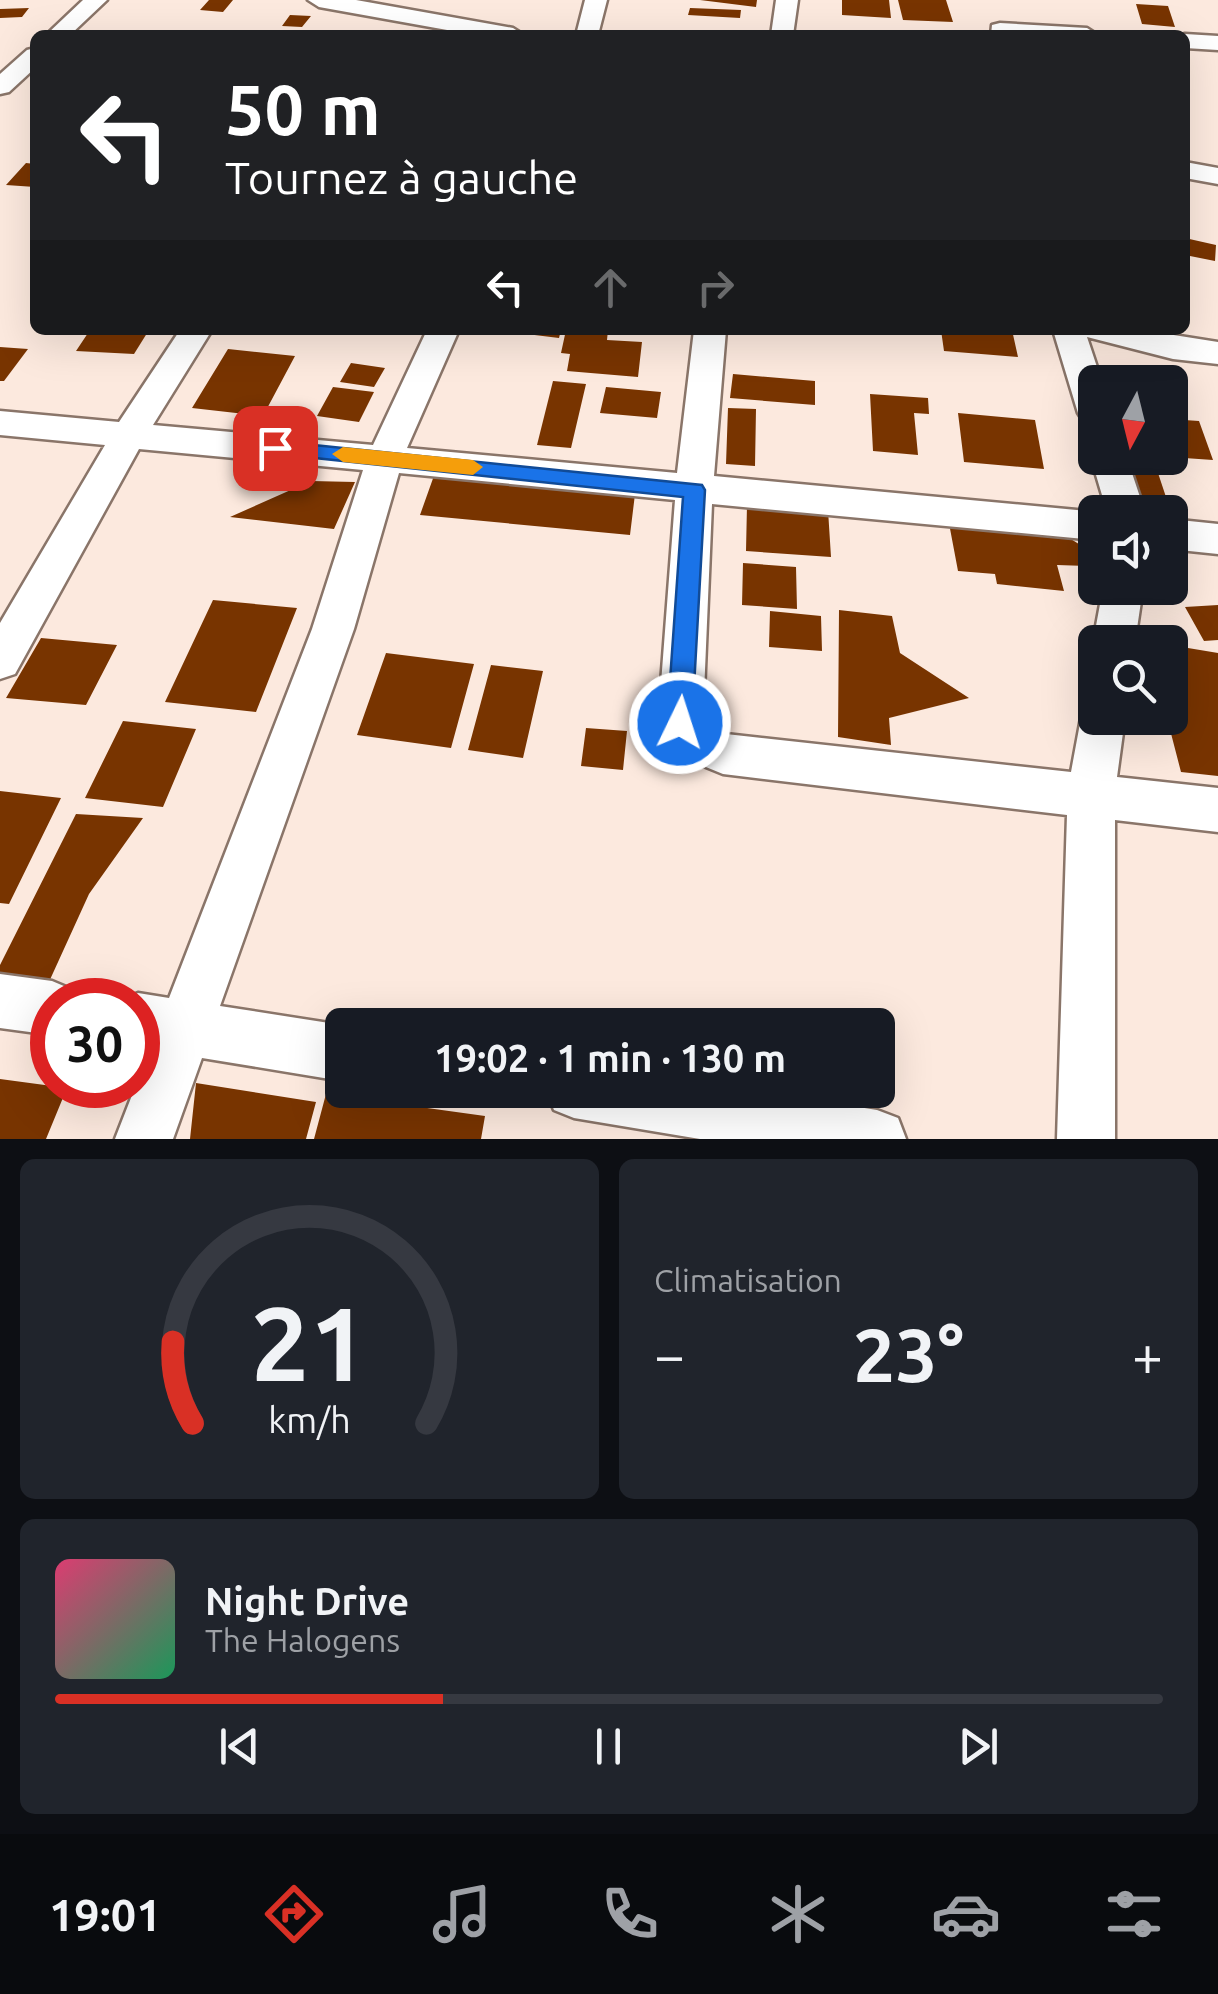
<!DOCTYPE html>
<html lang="fr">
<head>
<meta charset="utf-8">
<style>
	body { margin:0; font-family:Ubuntu,sans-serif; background:#20242c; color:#f1f3f6; height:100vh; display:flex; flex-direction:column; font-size:38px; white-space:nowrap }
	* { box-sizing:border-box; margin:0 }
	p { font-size:32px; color:#9ea1a6 }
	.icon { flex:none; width:55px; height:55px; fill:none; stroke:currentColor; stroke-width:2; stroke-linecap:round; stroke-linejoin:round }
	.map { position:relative; height:1139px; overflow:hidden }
	.sheet { display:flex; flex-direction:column; gap:20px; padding:20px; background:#0d0f14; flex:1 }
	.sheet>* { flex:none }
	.banner { position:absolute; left:30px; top:30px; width:1160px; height:305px; border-radius:15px; box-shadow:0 10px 40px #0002; background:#202124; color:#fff; overflow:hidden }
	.needle { width:65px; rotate:187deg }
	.controls { position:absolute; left:1078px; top:365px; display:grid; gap:20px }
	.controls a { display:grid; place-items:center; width:110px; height:110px; border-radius:15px; background:#171b24; box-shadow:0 10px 40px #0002; font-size:50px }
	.speed { position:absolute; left:30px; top:978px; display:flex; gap:20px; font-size:50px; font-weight:700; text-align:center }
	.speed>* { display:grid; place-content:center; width:130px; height:130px; border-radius:50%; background:#171b24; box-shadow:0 10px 40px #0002; line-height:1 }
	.speed .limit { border:15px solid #d22; background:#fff; color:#111 }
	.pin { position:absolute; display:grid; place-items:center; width:85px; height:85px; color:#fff; margin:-42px; border-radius:20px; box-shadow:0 5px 15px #0006 }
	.me { position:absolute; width:110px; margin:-55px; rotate:4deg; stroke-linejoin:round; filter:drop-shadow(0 0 8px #0008) }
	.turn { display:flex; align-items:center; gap:35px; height:210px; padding:0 30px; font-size:45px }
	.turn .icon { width:130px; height:130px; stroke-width:2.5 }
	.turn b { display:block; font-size:70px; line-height:85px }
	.lanes { display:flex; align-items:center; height:95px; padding:0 30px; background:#0003; justify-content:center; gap:50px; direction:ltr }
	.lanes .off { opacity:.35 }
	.big { font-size:75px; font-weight:600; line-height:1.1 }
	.sheet .card { flex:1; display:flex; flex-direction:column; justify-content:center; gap:15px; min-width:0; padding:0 35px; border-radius:15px; background:#20242c }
	.sheet .dial { align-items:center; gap:0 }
	.dial svg { height:260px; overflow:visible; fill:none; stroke:#363941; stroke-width:7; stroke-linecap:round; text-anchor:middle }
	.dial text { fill:#f1f3f6; stroke:none }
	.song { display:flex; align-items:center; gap:30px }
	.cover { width:120px; height:120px; border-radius:15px; background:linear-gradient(135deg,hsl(340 70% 55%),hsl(150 70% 35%)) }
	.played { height:10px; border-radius:5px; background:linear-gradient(90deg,#d93025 35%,#363941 35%) }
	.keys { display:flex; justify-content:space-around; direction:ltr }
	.heat { display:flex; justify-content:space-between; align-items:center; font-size:55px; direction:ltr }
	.sheet .tiles { flex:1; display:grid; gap:20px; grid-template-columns:1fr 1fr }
	.card:last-child { grid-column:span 2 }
	.trip { position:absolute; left:325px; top:1008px; width:570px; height:100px; border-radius:15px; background:#171b24; box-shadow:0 10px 40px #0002; font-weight:600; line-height:100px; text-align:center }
	.tabs { display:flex; height:160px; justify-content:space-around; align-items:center; background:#090b0e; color:#9ea1a6 }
	.tabs .icon { width:70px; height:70px }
	.tabs .on { color:#d93025 }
	.tabs b { font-size:45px; color:#f1f3f6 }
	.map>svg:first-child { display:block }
	.building { fill:#783400 }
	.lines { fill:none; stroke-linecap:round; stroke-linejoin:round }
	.minor-casing { stroke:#8a7569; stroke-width:5 }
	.minor { fill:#fff; fill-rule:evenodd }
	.route { fill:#1a73e8; stroke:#114b97; stroke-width:2.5 }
	.slow { fill:#f59e0b }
</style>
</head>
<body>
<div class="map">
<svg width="1218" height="1139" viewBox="0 0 1218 1139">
	<rect width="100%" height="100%" fill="#fce9de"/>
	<path class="building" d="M209 0H233L223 12 200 10Z
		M700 0H757L756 7Z
		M842 0H889L891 18 842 15Z
		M898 0H946L953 22 903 20Z
		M1136 4 1168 6 1175 27 1142 24Z
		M29 8 22 17 0 18V9Z
		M690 8 741 10 740 18 688 15Z
		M290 15 311 16 302 27 282 26Z
		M26 163 35 164V187L6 185Z
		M1185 238 1216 245 1215 261 1185 255Z
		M90 330H149L134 354 76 351Z
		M493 330H561L559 338Z
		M566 330H608L607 340 642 342 638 377 567 371 570 354 561 353Z
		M941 330H1012L1018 357 944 351Z
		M0 347 28 349 4 381H0Z
		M228 349 295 356 263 416 192 408Z
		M351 363 385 368 374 387 340 382Z
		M733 374 815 381V405L730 398Z
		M553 381 586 384 571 448 537 445Z
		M333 387 374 392 359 422 317 416Z
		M606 387 661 392 657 418 600 413Z
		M870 394 928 398 929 414 914 413 918 455 873 451Z
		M728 408 756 409 755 466 726 464Z
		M958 413 1035 420 1044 469 964 462Z
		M1170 419 1199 421 1213 460 1170 457Z
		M1119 466 1157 470 1167 500 1127 497Z
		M436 470 636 486 630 535 420 515Z
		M311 481 355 482 334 529 230 517Z
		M747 505 828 510 831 557 746 551Z
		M948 518 1050 526 1082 546 1087 566 1057 565 1064 591 997 584 995 574 958 571Z
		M743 563 796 567 797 609 742 605Z
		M213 600 297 608 256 712 165 702Z
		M1218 605V640L1204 641 1185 607Z
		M839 610 892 616 900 653 969 698 889 718 891 745 838 737Z
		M770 611 821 616 822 651 769 647Z
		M41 638 117 645 86 705 6 698Z
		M1170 645 1218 653V776L1181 772 1167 718Z
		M386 653 474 664 451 748 357 735Z
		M491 665 543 671 523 758 468 750Z
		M123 721 196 729 163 807 85 798Z
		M586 728 627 731 623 770 581 766Z
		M0 791 61 798 9 904 0 903Z
		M76 814 143 818 89 894 48 984 0 977V965Z
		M0 1079 67 1088 46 1139H0Z
		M196 1083 316 1102 306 1139H190Z
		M326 1094 485 1116 481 1139H314Z"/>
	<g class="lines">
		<g class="minor-casing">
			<path id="minor" d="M83 0H107L70 35H46Z
				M308 0H356L513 28 524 35H475L319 7Z
				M585 0H607L598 35H576Z
				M776 0H798L793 35H771Z
				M1000 23 1087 28 1098 35H991L992 25Z
				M1185 34 1218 36V50L1185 48V35H1181Z
				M35 48V68L9 92 0 94V74L27 50Z
				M1185 162 1218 168V184L1185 178Z
				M180 330H212L153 425 373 445 427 330H459L407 448 677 473 694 330H726L714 476 1098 512H1095V540L712 504 703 717 711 728 726 734 1071 772 1081 718 1087 704 1095 701V718H1125L1117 777 1218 788V832L1115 820V1139H1057L1067 815 723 774 679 756 658 723 675 500 399 473 354 629 220 1006 342 1025V1081L202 1058 173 1139H115L150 1049 138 1047V1000H121L138 993 169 998 312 629 363 470 139 449 15 674 0 679V623L105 445 0 435V411L119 422Z
				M1053 330H1142L1218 342V364L1173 359 1087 337 1102 382H1095V425L1083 421 1078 413Z
				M1095 451V458H1127L1145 512H1107L1091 458Z
				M1170 519 1218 524V554L1170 549Z
				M1103 588H1143L1135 642H1095V646L1093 642Z
				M0 974 52 981 71 989 76 1000H52V1035L0 1028Z
				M546 1090H752L877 1110 898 1118 906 1139H700L574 1118 554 1110Z"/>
		</g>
		<use href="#minor" class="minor"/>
	</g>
	<path class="route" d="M275 441 702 485 705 490 692 723 689 731 680 734 670 731 667 723 683 497 268 453 265 448Z"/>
	<path class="slow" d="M343 447 473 460 483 467 473 475 343 462 332 454Z"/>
</svg>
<div class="controls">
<a><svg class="needle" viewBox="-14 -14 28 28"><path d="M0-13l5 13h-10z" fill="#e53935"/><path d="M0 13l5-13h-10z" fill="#9ea1a6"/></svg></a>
<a><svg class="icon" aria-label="sound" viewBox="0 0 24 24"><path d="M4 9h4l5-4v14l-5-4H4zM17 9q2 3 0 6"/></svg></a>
<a><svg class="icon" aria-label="search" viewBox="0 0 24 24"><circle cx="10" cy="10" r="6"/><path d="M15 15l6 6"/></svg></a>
</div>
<div class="speed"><div class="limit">30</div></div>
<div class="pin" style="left:275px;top:448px;background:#d93025"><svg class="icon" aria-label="arrive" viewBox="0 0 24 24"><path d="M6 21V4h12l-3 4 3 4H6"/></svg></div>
<svg class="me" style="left:680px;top:723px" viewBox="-20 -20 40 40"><circle r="17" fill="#1a73e8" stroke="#fff" stroke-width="3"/><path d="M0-11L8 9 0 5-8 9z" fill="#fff"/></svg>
<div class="trip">19:02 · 1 min · 130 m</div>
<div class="banner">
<div class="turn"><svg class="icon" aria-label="left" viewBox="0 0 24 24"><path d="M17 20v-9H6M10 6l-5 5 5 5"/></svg><div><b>50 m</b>Tournez à gauche</div></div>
<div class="lanes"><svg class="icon" aria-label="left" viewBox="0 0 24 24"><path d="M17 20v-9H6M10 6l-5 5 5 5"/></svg><svg class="icon off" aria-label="ahead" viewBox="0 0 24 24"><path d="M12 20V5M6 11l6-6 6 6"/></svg><svg class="icon off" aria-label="right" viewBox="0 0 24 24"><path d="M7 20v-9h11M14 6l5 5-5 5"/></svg></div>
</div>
</div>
<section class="sheet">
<div class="tiles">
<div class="card dial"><svg viewBox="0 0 100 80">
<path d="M14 69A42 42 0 1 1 86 69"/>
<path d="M14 69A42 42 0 0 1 8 44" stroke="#d93025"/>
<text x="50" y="56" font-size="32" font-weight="700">21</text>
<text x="50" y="72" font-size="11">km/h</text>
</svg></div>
<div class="card"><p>Climatisation</p>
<div class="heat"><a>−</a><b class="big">23°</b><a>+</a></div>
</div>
<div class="card">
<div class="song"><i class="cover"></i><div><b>Night Drive</b><p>The Halogens</p></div></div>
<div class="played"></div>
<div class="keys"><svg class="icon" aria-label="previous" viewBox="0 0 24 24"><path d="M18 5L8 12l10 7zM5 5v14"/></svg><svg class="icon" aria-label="pause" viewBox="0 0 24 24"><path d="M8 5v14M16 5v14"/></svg><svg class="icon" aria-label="next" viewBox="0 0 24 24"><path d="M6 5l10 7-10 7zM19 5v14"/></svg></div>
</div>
</div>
</section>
<nav class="tabs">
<b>19:01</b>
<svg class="icon on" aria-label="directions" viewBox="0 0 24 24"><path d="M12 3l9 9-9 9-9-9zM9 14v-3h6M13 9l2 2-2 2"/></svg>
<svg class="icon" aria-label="music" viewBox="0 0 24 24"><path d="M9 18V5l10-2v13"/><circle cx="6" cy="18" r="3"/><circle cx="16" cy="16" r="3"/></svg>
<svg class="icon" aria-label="phone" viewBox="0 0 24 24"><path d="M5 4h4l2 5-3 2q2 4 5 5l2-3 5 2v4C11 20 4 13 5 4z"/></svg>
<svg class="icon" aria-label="climate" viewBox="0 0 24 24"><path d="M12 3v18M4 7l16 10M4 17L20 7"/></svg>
<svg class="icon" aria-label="car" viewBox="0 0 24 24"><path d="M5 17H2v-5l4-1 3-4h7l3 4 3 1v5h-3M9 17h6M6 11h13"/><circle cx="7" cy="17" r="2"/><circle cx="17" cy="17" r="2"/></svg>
<svg class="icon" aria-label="filters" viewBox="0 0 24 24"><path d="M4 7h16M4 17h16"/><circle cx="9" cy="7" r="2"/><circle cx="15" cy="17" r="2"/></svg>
</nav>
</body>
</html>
